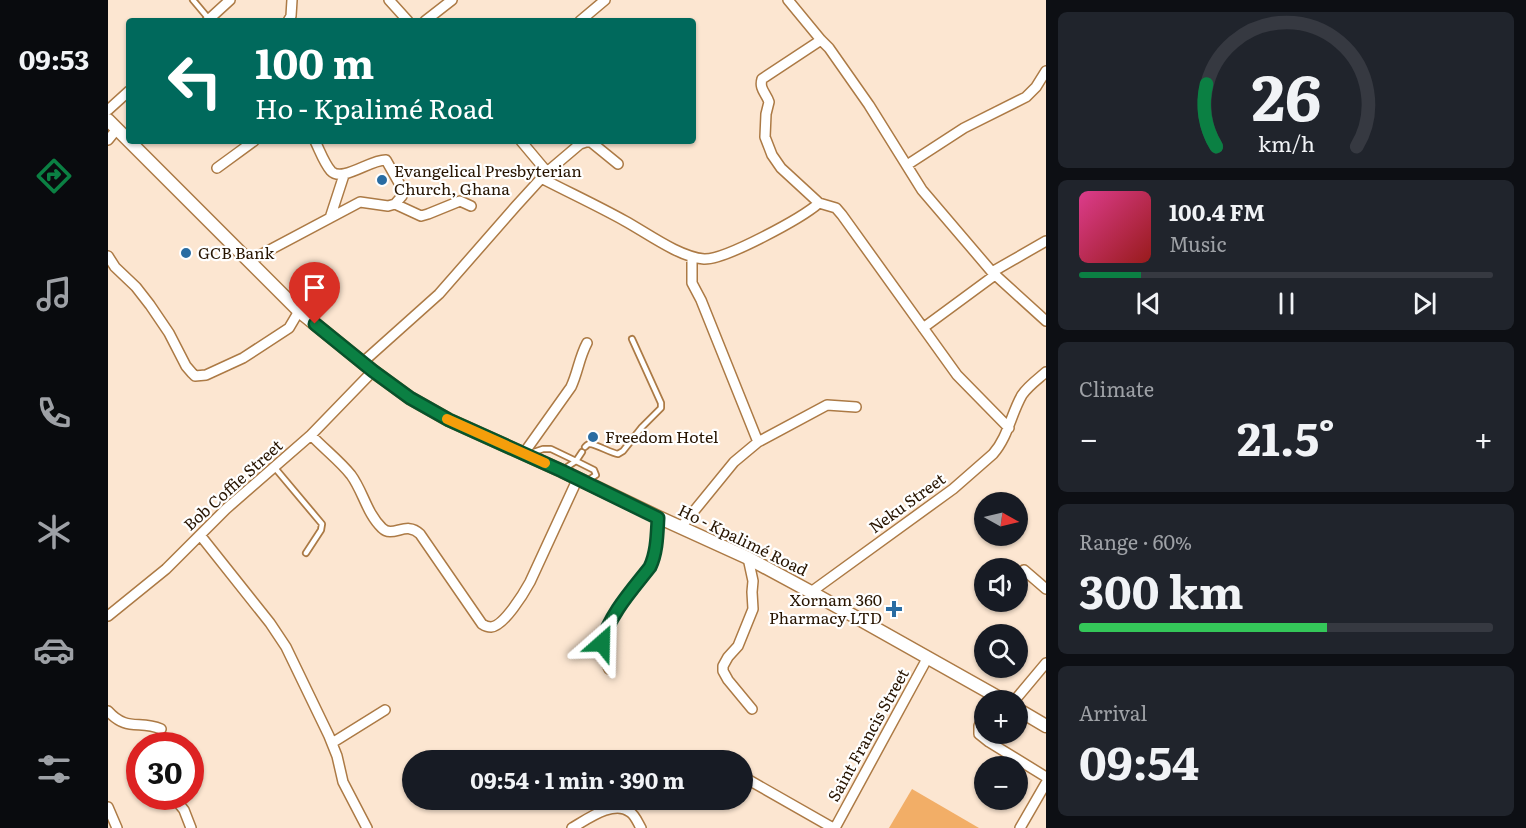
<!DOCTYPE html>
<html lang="en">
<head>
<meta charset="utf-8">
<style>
	body { margin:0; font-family:Literata,serif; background:#20242c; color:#f1f3f6; height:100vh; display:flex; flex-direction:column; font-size:22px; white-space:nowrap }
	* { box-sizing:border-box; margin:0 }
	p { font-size:20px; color:#9ea1a6 }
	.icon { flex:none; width:33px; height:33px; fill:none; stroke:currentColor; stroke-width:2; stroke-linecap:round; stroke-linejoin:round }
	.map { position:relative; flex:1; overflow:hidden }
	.side { display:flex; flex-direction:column; gap:12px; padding:12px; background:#0d0f14; width:480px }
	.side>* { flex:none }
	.banner { position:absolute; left:18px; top:18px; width:570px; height:126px; border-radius:6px; box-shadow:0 2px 4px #0004; background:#00695c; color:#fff; overflow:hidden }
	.needle { width:39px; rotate:98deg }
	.controls { position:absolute; left:866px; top:492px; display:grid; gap:12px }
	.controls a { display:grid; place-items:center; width:54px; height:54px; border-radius:50%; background:#171b24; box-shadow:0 2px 4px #0004; font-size:30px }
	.speed { position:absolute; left:18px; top:732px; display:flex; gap:12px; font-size:30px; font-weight:700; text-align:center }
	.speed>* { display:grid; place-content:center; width:78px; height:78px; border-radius:50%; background:#171b24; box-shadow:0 2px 4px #0004; line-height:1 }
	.speed .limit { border:9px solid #d22; background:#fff; color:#111 }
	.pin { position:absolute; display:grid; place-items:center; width:51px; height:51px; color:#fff; margin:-62px -26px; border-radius:50% 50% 50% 0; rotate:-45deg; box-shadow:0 0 6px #0007 }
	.pin .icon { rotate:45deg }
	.me { position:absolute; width:66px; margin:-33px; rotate:25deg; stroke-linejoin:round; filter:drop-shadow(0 0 4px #0008) }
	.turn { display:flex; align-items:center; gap:21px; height:126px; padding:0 30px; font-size:27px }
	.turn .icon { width:78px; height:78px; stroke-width:2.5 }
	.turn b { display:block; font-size:42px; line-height:51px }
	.big { font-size:45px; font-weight:700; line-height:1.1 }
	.side .tile { flex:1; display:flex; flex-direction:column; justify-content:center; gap:9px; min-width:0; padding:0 21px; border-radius:9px; background:#20242c }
	.side .dial { align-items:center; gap:0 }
	.dial svg { height:156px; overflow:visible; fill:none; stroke:#363941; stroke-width:7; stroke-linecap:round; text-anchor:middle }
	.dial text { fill:#f1f3f6; stroke:none }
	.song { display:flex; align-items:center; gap:18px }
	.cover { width:72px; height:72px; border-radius:9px; background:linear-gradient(135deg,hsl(330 70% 55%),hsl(0 70% 35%)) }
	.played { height:6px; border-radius:3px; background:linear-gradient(90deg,#0b8043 15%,#363941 15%) }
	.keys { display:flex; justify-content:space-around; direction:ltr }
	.heat { display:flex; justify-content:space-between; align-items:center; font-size:33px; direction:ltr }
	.charge { height:9px; border-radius:4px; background:linear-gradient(90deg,#34c759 60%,#363941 0) }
	.trip { position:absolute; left:294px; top:750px; width:351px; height:60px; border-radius:30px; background:#171b24; box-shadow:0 2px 4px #0004; font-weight:700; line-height:60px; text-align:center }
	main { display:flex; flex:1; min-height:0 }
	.menu { display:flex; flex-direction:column; width:108px; justify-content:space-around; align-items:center; background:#090b0e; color:#9ea1a6 }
	.menu .icon { width:42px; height:42px }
	.menu .current { color:#0b8043 }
	.menu b { font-size:27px; color:#f1f3f6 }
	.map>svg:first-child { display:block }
	.green { fill:#f2ae67 }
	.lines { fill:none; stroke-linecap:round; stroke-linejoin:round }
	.service-casing { stroke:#ac7a45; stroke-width:8 }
	.minor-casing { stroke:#ac7a45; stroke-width:12 }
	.secondary-casing { stroke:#ac7a45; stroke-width:15 }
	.service { stroke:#fff; stroke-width:4.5 }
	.minor { stroke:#fff; stroke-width:9 }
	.secondary { stroke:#fff; stroke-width:12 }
	.route-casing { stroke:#07532c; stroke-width:15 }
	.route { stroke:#0b8043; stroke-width:10 }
	.slow { stroke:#f59e0b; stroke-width:10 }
	.poi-dot { fill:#296ca2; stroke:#fff; stroke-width:2 }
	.labels { text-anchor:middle; stroke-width:4.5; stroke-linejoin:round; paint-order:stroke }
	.poi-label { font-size:16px; fill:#271400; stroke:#fff; text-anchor:start }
	.street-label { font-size:16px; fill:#271400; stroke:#fff }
</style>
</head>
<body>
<main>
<nav class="menu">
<b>09:53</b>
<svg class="icon current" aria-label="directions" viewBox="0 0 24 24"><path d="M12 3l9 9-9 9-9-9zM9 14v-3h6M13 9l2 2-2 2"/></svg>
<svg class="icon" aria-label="music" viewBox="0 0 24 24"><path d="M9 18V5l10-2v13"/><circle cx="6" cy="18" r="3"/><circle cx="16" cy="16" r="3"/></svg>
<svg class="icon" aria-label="phone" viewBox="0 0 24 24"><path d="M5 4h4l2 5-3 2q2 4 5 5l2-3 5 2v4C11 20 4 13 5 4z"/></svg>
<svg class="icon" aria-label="climate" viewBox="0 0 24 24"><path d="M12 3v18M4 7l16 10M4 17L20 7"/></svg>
<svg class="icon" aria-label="car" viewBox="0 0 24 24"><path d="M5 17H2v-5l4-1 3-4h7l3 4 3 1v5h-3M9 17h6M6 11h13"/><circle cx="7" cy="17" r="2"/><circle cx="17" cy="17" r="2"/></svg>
<svg class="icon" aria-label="filters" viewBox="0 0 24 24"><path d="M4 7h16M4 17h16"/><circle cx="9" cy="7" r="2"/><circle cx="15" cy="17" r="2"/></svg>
</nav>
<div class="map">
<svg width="938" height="828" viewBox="0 0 938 828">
	<rect width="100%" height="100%" fill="#fce6d1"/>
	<path class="green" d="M804 789 871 828H781Z"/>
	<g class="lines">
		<g class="service-casing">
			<path id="service" d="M85 0 101 19
				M477 447C478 446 480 444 481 444 486 443 503 453 510 454L515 451 534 427 553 408V403L524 339
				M474 452 468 461 486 470 488 475 479 481
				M423 453 435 449H443L468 461 456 469
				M167 468 214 524 213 530 198 553"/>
		</g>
		<g class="minor-casing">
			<path id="minor" d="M281 0 300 21
				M680 0 713 40 721 48 761 105 814 190 884 272 938 321
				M99 21 122 0
				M180 21 183 16 184 0
				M317 21 344 0
				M472 21 497 0
				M713 40 654 79C651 89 658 93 661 102L658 114 657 137 664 155 673 168 711 203 728 208 734 215 849 375 901 428
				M0 110 21 91
				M0 140 9 129
				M413 141 439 172
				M799 165 856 128 918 97 928 87 938 71
				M109 168 146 141
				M435 179C462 193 490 206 517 221 539 233 571 257 596 259 617 260 694 218 711 203
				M287 204 313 216 320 214 352 201 363 206
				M222 218 236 175
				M0 256 7 267 28 287 42 305 61 333 78 366 84 373 87 376 98 375 135 358 181 328 191 311
				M584 257V283L593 300 650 442
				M141 261 252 202 280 206 287 204 294 196 295 190 278 160C263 159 234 183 223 171 216 163 212 151 207 141
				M884 272 938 241
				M815 328 887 275
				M255 362 331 294 408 206 439 172 472 144 478 142H483L510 164
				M203 435C215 448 232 461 243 475 255 491 259 514 274 528 285 539 298 520 312 534L374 624C377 626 379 627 383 627 396 626 416 593 422 582L470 478
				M416 453 463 387C470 372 471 358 479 343
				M573 527 626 462 650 442 719 405 748 407
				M92 535 162 623 178 647 221 736 229 756 235 782 259 828
				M640 558 645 581 644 592 645 609 630 646 620 657 615 666V671L620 680 644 709
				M916 570 938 589
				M703 592 845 489 885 454C900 437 903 414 914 395 920 386 930 379 938 372
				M0 616 58 569 118 509 203 435 265 371
				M501 669C498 662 494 654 494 647 493 622 529 588 541 568 550 553 549 533 550 517
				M907 700 938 663
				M0 711C19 732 31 720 53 729
				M876 717 871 726V734L881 742 938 777
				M224 743 277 710
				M639 779 725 828
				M67 799 76 810 83 828
				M0 807 9 828
				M464 828C478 820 506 799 522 812 527 815 530 823 533 828
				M727 828 820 657
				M912 828 938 783"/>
		</g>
		<g class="secondary-casing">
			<path id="secondary" d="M0 120 191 311 265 371 302 398 341 420 454 471 550 517 640 558 703 592 895 700
				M909 709 938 726"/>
		</g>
		<use href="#service" class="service"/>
		<use href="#minor" class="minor"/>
		<use href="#secondary" class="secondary"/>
	</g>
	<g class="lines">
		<g class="route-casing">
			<path id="route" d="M207 324 265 371 302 398 341 420 454 471 550 518C549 535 549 552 542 567 524 590 501 615 494 643"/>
		</g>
		<use href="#route" class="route"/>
		<path class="slow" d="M339 419 437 463"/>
	</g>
	<g class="poi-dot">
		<circle cx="274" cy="180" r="6"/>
		<circle cx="78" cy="253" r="6"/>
		<circle cx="485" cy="437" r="6"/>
		<path d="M783 600h6v6h6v6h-6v6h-6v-6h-6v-6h6z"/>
	</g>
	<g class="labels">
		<g class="poi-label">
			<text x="286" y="177">Evangelical Presbyterian<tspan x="286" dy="18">Church, Ghana</tspan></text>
			<text x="90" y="259">GCB Bank</text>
			<text x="497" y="443">Freedom Hotel</text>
			<text x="774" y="606" text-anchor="end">Xornam 360<tspan x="774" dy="18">Pharmacy LTD</tspan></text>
		</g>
		<g class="street-label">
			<text transform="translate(125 485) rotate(-42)" y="6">Bob Coffie Street</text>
			<text transform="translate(799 503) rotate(-36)" y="6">Neku Street</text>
			<text transform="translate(635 540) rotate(26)" y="6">Ho - Kpalimé Road</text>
			<text transform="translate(760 735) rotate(-61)" y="6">Saint Francis Street</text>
		</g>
	</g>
</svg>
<div class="controls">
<a><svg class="needle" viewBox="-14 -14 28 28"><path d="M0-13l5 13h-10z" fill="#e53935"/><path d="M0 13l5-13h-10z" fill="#9ea1a6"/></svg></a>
<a><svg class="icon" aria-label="sound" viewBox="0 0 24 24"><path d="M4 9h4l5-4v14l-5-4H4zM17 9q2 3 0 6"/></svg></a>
<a><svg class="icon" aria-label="search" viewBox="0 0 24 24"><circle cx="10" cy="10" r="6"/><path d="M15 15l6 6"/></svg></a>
<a>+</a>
<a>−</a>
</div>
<div class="speed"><div class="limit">30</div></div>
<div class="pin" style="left:207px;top:324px;background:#d93025"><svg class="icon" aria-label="arrive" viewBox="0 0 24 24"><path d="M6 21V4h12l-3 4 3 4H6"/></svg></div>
<svg class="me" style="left:494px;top:643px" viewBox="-20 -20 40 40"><path d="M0-17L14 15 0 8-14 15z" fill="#0b8043" stroke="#fff" stroke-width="4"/></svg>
<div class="trip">09:54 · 1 min · 390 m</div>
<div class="banner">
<div class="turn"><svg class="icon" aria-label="left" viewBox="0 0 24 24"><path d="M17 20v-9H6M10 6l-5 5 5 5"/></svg><div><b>100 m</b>Ho - Kpalimé Road</div></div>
</div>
</div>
<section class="side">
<div class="tile dial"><svg viewBox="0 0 100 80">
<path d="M14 69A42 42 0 1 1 86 69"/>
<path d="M14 69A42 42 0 0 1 9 37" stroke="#0b8043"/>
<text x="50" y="56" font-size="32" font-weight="700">26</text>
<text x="50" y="72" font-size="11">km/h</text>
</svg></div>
<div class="tile">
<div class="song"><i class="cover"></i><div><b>100.4 FM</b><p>Music</p></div></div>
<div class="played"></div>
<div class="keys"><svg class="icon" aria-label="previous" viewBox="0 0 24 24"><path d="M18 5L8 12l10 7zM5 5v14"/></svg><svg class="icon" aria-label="pause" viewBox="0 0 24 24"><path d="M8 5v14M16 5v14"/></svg><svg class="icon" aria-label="next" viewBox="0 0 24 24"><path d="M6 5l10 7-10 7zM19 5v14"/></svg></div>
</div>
<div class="tile"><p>Climate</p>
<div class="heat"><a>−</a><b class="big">21.5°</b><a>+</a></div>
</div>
<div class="tile"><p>Range · 60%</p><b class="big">300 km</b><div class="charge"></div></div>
<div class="tile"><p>Arrival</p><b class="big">09:54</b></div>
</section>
</main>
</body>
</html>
